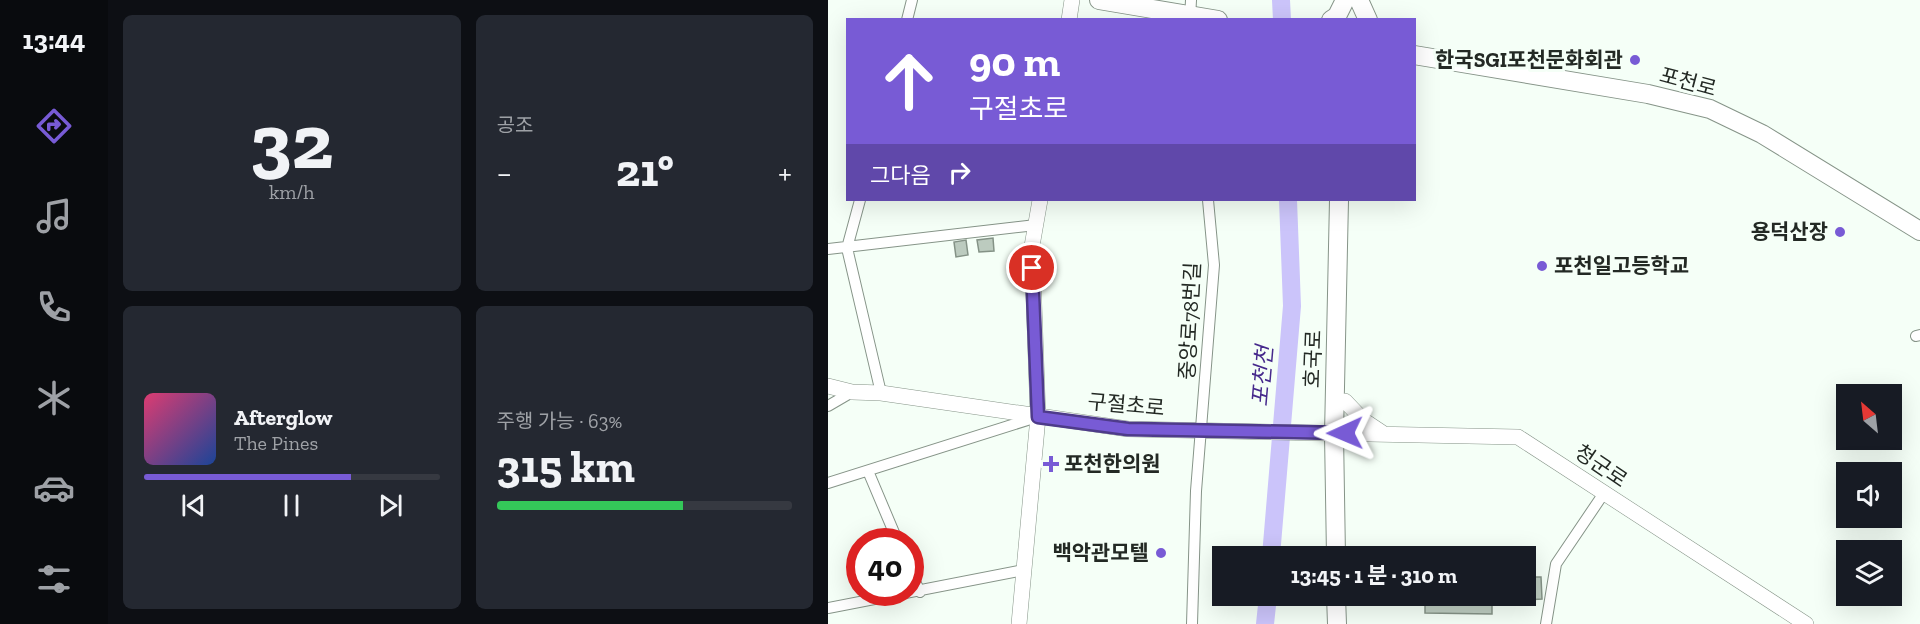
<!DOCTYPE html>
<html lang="ko">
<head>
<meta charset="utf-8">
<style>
	body { margin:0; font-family:"Zilla Slab","Noto Sans KR",serif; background:#242831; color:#f1f3f6; height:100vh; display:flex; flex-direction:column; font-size:22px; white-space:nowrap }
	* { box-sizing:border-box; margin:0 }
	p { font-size:20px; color:#9ea1a6 }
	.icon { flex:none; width:33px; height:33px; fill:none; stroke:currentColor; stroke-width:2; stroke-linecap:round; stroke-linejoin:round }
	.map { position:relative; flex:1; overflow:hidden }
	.details { display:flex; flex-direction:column; gap:15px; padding:15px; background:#0d0f14; width:720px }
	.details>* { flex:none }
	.banner { position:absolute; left:18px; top:18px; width:570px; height:183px; border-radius:0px; box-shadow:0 6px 24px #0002; background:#785bd5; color:#fff; overflow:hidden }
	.needle { width:39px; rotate:332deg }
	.buttons { position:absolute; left:1008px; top:384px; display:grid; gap:12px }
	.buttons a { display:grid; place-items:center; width:66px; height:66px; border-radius:0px; background:#171b24; box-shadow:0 6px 24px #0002; font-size:30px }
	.speed { position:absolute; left:18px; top:528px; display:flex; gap:12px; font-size:30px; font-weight:700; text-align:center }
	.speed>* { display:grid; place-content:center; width:78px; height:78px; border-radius:50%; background:#171b24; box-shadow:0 6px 24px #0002; line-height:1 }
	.speed .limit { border:9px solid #d22; background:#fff; color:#111 }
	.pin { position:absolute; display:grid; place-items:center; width:51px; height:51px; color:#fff; margin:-26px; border:3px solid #fff; border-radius:50%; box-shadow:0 2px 6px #0007 }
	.me { position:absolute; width:66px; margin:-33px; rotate:269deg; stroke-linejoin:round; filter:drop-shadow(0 0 4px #0008) }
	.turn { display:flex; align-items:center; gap:21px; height:126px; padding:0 24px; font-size:27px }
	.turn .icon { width:78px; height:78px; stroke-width:2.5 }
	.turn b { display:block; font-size:42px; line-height:51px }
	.then { display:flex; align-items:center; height:57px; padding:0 24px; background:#0003; gap:12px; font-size:22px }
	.big { font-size:45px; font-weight:700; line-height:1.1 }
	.details .widget { flex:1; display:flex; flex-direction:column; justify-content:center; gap:9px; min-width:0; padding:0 21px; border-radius:9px; background:#242831 }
	.details .dial { align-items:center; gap:0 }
	.dial b { font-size:78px; line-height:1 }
	.song { display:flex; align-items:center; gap:18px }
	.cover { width:72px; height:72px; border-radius:9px; background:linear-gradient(135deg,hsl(340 70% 55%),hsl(220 70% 35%)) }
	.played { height:6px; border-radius:3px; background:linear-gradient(90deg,#785bd5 70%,#363941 70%) }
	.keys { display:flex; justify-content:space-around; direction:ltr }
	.heat { display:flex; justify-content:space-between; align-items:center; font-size:33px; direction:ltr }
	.charge { height:9px; border-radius:4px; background:linear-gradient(90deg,#34c759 63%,#363941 0) }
	.details .tiles { flex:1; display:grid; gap:15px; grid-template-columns:repeat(2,1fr) }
	.trip { position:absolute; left:384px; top:546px; width:324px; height:60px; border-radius:0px; background:#171b24; box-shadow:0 6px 24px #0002; font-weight:700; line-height:60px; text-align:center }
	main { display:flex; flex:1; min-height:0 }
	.menu { display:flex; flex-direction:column; width:108px; justify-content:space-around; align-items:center; background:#090b0e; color:#9ea1a6 }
	.menu .icon { width:42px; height:42px }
	.menu .current { color:#785bd5 }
	.menu b { font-size:27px; color:#f1f3f6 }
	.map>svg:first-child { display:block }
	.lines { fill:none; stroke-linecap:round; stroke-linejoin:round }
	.river { stroke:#cbc4fa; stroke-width:18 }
	.building { fill:#bccbbf; stroke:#849286; stroke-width:1.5 }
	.street-casing { stroke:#869488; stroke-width:12 }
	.secondary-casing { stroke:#869488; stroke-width:16 }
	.primary-casing { stroke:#869488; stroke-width:20 }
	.street { stroke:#fff; stroke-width:10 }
	.secondary { stroke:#fff; stroke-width:15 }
	.primary { stroke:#fff; stroke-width:18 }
	.route-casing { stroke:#4e3b8a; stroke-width:15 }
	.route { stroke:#785bd5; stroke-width:10 }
	.poi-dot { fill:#785bd5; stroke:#f5fff7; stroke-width:2 }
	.labels { text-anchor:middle; stroke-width:6; stroke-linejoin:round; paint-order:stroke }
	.poi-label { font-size:21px; font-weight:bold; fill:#232924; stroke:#f5fff7; text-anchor:end }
	.street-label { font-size:21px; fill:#232924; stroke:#f5fff7 }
	.water-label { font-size:22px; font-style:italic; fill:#46298c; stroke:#f5fff7 }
</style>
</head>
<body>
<main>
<nav class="menu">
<b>13:44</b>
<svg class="icon current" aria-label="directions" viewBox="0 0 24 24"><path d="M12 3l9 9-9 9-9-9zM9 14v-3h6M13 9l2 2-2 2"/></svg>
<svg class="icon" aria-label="music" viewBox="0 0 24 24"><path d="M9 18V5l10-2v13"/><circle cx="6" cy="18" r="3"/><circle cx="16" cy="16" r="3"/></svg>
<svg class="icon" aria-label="phone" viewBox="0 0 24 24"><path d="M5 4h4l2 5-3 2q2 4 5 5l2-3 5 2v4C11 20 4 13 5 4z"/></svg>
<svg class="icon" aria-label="climate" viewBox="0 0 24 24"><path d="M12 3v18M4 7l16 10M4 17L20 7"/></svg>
<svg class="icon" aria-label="car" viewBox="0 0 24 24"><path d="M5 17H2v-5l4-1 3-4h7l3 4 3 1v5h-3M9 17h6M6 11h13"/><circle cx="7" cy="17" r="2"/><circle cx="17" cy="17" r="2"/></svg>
<svg class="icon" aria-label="filters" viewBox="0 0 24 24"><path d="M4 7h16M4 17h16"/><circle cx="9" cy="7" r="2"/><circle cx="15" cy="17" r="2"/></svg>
</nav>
<section class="details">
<div class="tiles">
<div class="widget dial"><b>32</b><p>km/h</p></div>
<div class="widget"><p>공조</p>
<div class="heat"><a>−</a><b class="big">21°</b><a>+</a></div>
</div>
<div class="widget">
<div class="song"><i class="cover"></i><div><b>Afterglow</b><p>The Pines</p></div></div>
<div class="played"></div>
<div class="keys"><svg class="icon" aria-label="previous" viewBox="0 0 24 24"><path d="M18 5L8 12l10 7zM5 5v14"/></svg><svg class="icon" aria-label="pause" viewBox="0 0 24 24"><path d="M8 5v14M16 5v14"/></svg><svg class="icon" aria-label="next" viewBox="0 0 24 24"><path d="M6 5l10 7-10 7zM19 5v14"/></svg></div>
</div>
<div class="widget"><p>주행 가능 · 63%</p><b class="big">315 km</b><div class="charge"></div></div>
</div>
</section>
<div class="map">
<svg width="1092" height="624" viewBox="0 0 1092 624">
	<rect width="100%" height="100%" fill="#f5fff7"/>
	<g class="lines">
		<path class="river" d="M453 0 454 20
			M443 556 464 306 460 200
			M437 624 440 596"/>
	</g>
	<path class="building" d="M165 238 166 251 151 252 149 240Z
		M138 240 140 255 128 257 126 242Z
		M698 577H713L714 599 680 601V596H698Z
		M597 596H664V614L597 613Z"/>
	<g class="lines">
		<g class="street-casing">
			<path id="street" d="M362 19 363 0
				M79 20 84 0
				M32 200 19 248 53 393
				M0 249 208 225
				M1088 336 1092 335
				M0 406 24 392
				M40 471 70 542
				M0 483 209 417
				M82 571 92 592
				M0 608 196 570
				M364 624 368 491 386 265 380 200
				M718 624 728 564 776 493"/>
		</g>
		<g class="secondary-casing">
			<path id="secondary" d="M241 20 244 0
				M0 386 24 392 53 393 300 429 690 437 978 624
				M517 401 535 420 556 434
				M191 624 210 417 204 246 212 200"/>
		</g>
		<g class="primary-casing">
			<path id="primary" d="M271 0 390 20
				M531 0 540 20
				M503 20 509 16 517 0
				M586 55 820 94 882 109 934 134 1092 231
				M508 556 506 434 511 200
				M508 596 509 624"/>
		</g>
		<use href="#street" class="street"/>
		<use href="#secondary" class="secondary"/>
		<use href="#primary" class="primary"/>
	</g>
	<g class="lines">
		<g class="route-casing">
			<path id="route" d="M204 268 210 417 300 429 517 433"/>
		</g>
		<use href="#route" class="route"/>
	</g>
	<g class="poi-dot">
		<circle cx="807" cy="60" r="6"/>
		<circle cx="1012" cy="232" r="6"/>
		<circle cx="714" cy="266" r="6"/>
		<path d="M220 455h6v6h6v6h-6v6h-6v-6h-6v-6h6z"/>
		<circle cx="333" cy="553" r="6"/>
	</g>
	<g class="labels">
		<g class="poi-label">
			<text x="795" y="67">한국SGI포천문화회관</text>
			<text x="1000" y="239">용덕산장</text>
			<text x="726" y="273" text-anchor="start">포천일고등학교</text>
			<text x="236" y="471" text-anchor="start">포천한의원</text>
			<text x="321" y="560">백악관모텔</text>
		</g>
		<g class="street-label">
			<text transform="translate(860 82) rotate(15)" y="7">포천로</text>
			<text transform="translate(362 321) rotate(-87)" y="7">중앙로78번길</text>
			<text transform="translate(485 359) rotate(-88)" y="7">호국로</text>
			<text transform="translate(298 405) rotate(5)" y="7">구절초로</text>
			<text transform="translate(773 466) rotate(34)" y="7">청군로</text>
		</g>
		<g class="water-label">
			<text transform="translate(434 376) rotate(-85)" y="8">포천천</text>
		</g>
	</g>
</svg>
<div class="buttons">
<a><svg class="needle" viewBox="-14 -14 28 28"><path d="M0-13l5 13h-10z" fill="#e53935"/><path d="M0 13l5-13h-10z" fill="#9ea1a6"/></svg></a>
<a><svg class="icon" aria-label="sound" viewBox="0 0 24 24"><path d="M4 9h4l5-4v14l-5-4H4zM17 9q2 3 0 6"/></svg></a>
<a><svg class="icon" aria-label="layers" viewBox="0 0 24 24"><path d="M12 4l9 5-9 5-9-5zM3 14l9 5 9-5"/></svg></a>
</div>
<div class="speed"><div class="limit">40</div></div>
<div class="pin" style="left:204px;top:268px;background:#d93025"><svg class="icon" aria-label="arrive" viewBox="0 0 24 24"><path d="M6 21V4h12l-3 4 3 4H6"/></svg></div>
<svg class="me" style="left:517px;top:433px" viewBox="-20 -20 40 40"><path d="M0-17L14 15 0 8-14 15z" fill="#785bd5" stroke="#fff" stroke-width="4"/></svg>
<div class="trip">13:45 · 1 분 · 310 m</div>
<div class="banner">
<div class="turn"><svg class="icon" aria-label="ahead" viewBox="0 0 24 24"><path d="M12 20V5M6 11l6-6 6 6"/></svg><div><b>90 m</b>구절초로</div></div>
<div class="then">그다음<svg class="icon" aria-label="right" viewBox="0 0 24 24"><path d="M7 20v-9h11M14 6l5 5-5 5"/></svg></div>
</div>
</div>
</main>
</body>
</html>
